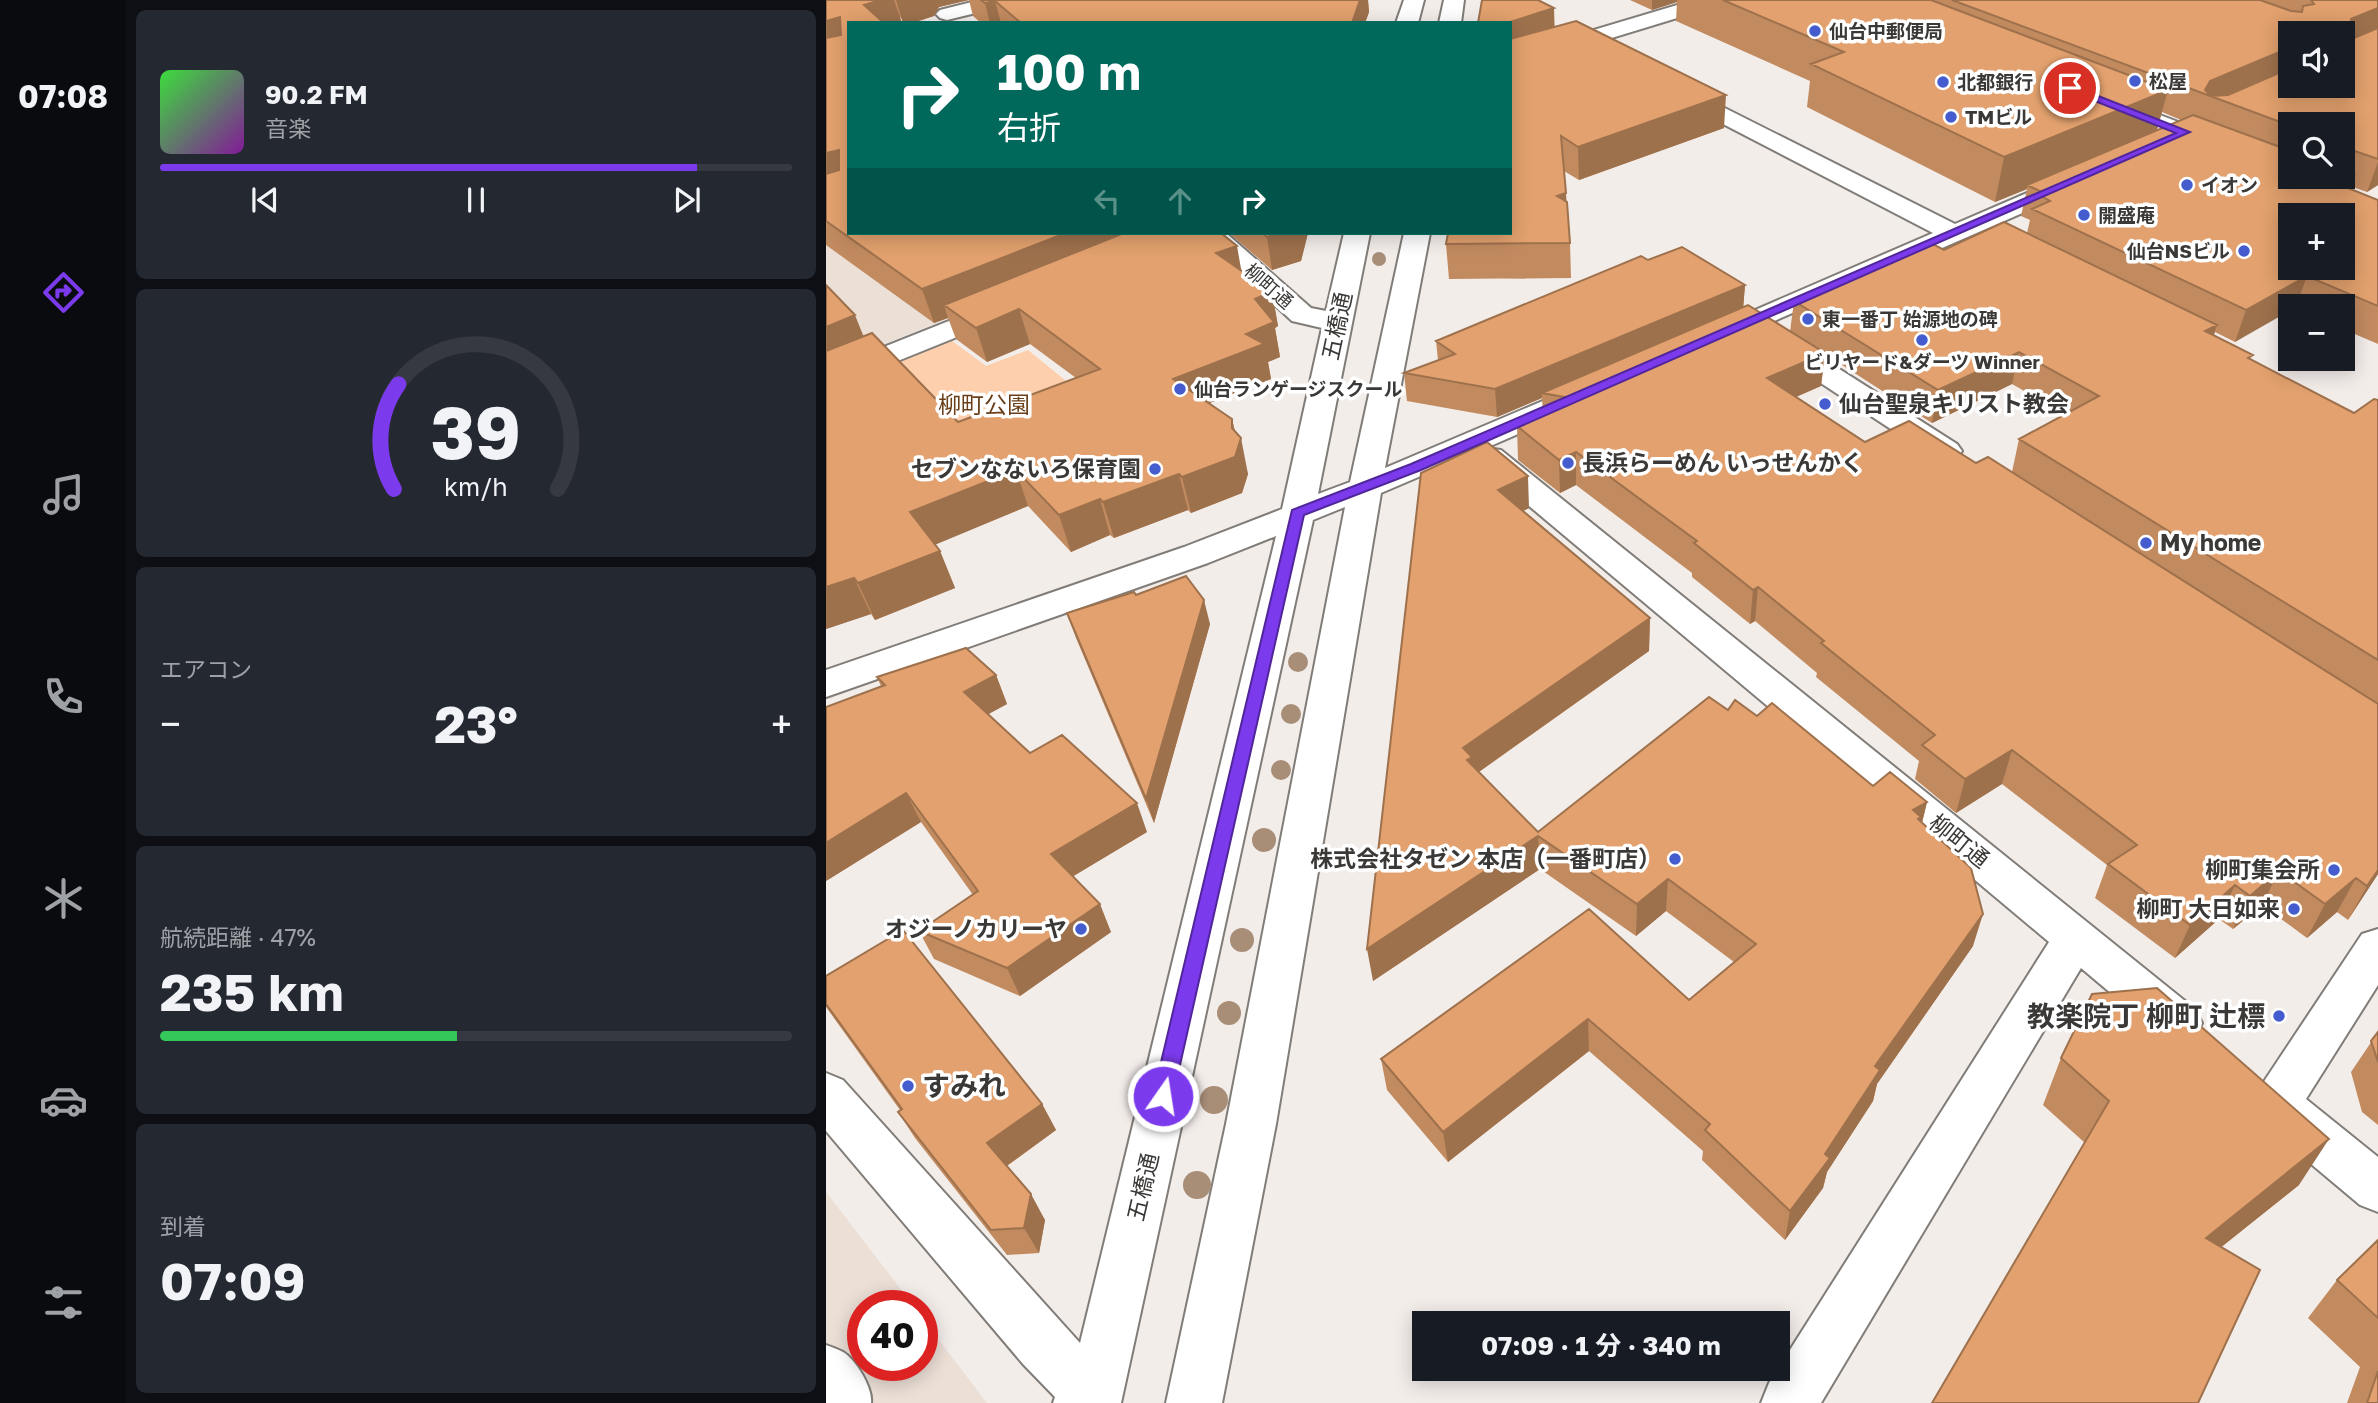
<!DOCTYPE html>
<html lang="ja">
<head>
<meta charset="utf-8">
<style>
	body { margin:0; font-family:"Golos Text","Noto Sans JP",sans-serif; background:#242831; color:#f1f3f6; height:100vh; display:flex; flex-direction:column; font-size:26px; white-space:nowrap }
	* { box-sizing:border-box; margin:0 }
	p { font-size:23px; color:#9ea1a6 }
	.icon { flex:none; width:38px; height:38px; fill:none; stroke:currentColor; stroke-width:2; stroke-linecap:round; stroke-linejoin:round }
	.map { position:relative; flex:1; overflow:hidden }
	.drawer { display:flex; flex-direction:column; gap:10px; padding:10px; background:#0d0f14; width:700px }
	.drawer>* { flex:none }
	.top-card { position:absolute; left:21px; top:21px; width:665px; height:214px; border-radius:0px; box-shadow:0 4px 18px #0003; background:#00695c; color:#fff; overflow:hidden }
	.buttons { position:absolute; left:1452px; top:21px; display:grid; gap:14px }
	.buttons a { display:grid; place-items:center; width:77px; height:77px; border-radius:0px; background:#171b24; box-shadow:0 4px 18px #0003; font-size:35px }
	.speed { position:absolute; left:21px; top:1290px; display:flex; gap:14px; font-size:35px; font-weight:700; text-align:center }
	.speed>* { display:grid; place-content:center; width:91px; height:91px; border-radius:50%; background:#171b24; box-shadow:0 4px 18px #0003; line-height:1 }
	.speed .limit { border:10px solid #d22; background:#fff; color:#111 }
	.pin { position:absolute; display:grid; place-items:center; width:60px; height:60px; color:#fff; margin:-30px; border:4px solid #fff; border-radius:50%; box-shadow:0 2px 7px #0007 }
	.me { position:absolute; width:77px; margin:-38px; rotate:13deg; stroke-linejoin:round; filter:drop-shadow(0 0 5px #0008) }
	.turn { display:flex; align-items:center; gap:24px; height:147px; padding:0 35px; font-size:32px }
	.turn .icon { width:91px; height:91px; stroke-width:2.5 }
	.turn b { display:block; font-size:49px; line-height:60px }
	.lanes { display:flex; align-items:center; height:66px; padding:0 35px; background:#0003; justify-content:center; gap:35px; direction:ltr }
	.lanes .off { opacity:.35 }
	.big { font-size:52px; font-weight:700; line-height:1.1 }
	.drawer .tile { flex:1; display:flex; flex-direction:column; justify-content:center; gap:10px; min-width:0; padding:0 24px; border-radius:10px; background:#242831 }
	.drawer .dial { align-items:center; gap:0 }
	.dial svg { height:182px; overflow:visible; fill:none; stroke:#363941; stroke-width:7; stroke-linecap:round; text-anchor:middle }
	.dial text { fill:#f1f3f6; stroke:none }
	.song { display:flex; align-items:center; gap:21px }
	.cover { width:84px; height:84px; border-radius:10px; background:linear-gradient(135deg,hsl(120 70% 55%),hsl(290 70% 35%)) }
	.played { height:7px; border-radius:4px; background:linear-gradient(90deg,#7c3aed 85%,#363941 85%) }
	.keys { display:flex; justify-content:space-around; direction:ltr }
	.heat { display:flex; justify-content:space-between; align-items:center; font-size:38px; direction:ltr }
	.charge { height:10px; border-radius:5px; background:linear-gradient(90deg,#34c759 47%,#363941 0) }
	.trip { position:absolute; left:586px; top:1311px; width:378px; height:70px; border-radius:0px; background:#171b24; box-shadow:0 4px 18px #0003; font-weight:700; line-height:70px; text-align:center }
	main { display:flex; flex:1; min-height:0 }
	.tab-bar { display:flex; flex-direction:column; width:126px; justify-content:space-around; align-items:center; background:#090b0e; color:#9ea1a6 }
	.tab-bar .icon { width:49px; height:49px }
	.tab-bar .selected { color:#7c3aed }
	.tab-bar b { font-size:32px; color:#f1f3f6 }
	.map>svg:first-child { display:block }
	.built { fill:#ebdfd6 }
	.green { fill:#fdcfad }
	.lines { fill:none; stroke-linecap:round; stroke-linejoin:round }
	.minor-casing { stroke:#807c78; stroke-width:4 }
	.minor { fill:#fff; fill-rule:evenodd }
	.tree { fill:#a88d77 }
	.wall { fill:#c28a5f; fill-rule:evenodd }
	.shaded-wall { fill:#9e714d }
	.building { fill:#e2a16e; stroke:#9e714d; stroke-width:2; fill-rule:evenodd }
	.route { fill:#7c3aed; stroke:#51269a; stroke-width:2 }
	.poi-dot { fill:#455ccf; stroke:#fff; stroke-width:2.5 }
	.labels { text-anchor:middle; stroke-width:7; stroke-linejoin:round; paint-order:stroke }
	.far-poi-label { font-size:19px; font-weight:bold; fill:#3b3937; stroke:#fff; text-anchor:start }
	.far-street-label { font-size:19px; fill:#3b3937; stroke:#fff }
	.street-label { font-size:23px; fill:#3b3937; stroke:#fff }
	.poi-label { font-size:23px; font-weight:bold; fill:#3b3937; stroke:#fff; text-anchor:end }
	.park-label { font-size:23px; fill:#6a3f19; stroke:#fff }
	.near-poi-label { font-size:28px; font-weight:bold; fill:#3b3937; stroke:#fff; text-anchor:end }
</style>
</head>
<body>
<main>
<nav class="tab-bar">
<b>07:08</b>
<svg class="icon selected" aria-label="directions" viewBox="0 0 24 24"><path d="M12 3l9 9-9 9-9-9zM9 14v-3h6M13 9l2 2-2 2"/></svg>
<svg class="icon" aria-label="music" viewBox="0 0 24 24"><path d="M9 18V5l10-2v13"/><circle cx="6" cy="18" r="3"/><circle cx="16" cy="16" r="3"/></svg>
<svg class="icon" aria-label="phone" viewBox="0 0 24 24"><path d="M5 4h4l2 5-3 2q2 4 5 5l2-3 5 2v4C11 20 4 13 5 4z"/></svg>
<svg class="icon" aria-label="climate" viewBox="0 0 24 24"><path d="M12 3v18M4 7l16 10M4 17L20 7"/></svg>
<svg class="icon" aria-label="car" viewBox="0 0 24 24"><path d="M5 17H2v-5l4-1 3-4h7l3 4 3 1v5h-3M9 17h6M6 11h13"/><circle cx="7" cy="17" r="2"/><circle cx="17" cy="17" r="2"/></svg>
<svg class="icon" aria-label="filters" viewBox="0 0 24 24"><path d="M4 7h16M4 17h16"/><circle cx="9" cy="7" r="2"/><circle cx="15" cy="17" r="2"/></svg>
</nav>
<section class="drawer">
<div class="tile">
<div class="song"><i class="cover"></i><div><b>90.2 FM</b><p>音楽</p></div></div>
<div class="played"></div>
<div class="keys"><svg class="icon" aria-label="previous" viewBox="0 0 24 24"><path d="M18 5L8 12l10 7zM5 5v14"/></svg><svg class="icon" aria-label="pause" viewBox="0 0 24 24"><path d="M8 5v14M16 5v14"/></svg><svg class="icon" aria-label="next" viewBox="0 0 24 24"><path d="M6 5l10 7-10 7zM19 5v14"/></svg></div>
</div>
<div class="tile dial"><svg viewBox="0 0 100 80">
<path d="M14 69A42 42 0 1 1 86 69"/>
<path d="M14 69A42 42 0 0 1 16 23" stroke="#7c3aed"/>
<text x="50" y="56" font-size="32" font-weight="700">39</text>
<text x="50" y="72" font-size="11">km/h</text>
</svg></div>
<div class="tile"><p>エアコン</p>
<div class="heat"><a>−</a><b class="big">23°</b><a>+</a></div>
</div>
<div class="tile"><p>航続距離 · 47%</p><b class="big">235 km</b><div class="charge"></div></div>
<div class="tile"><p>到着</p><b class="big">07:09</b></div>
</section>
<div class="map">
<svg width="1552" height="1403" viewBox="0 0 1552 1403">
	<rect width="100%" height="100%" fill="#f3edea"/>
	<path class="built" d="M0 0H76L103 23H23V233H337L0 367Z
		M0 1192 87 1305 37 1306V1365H96V1318L161 1403H0Z"/>
	<path class="green" d="M125 340 160 366 202 350 250 389 147 452 63 367Z"/>
	<g class="lines">
		<g class="minor-casing">
			<path id="minor" d="M154 0H190L187 4 121 20 114 18 110 14 114 10Z
				M578 0H598L592 23H570Z
				M618 0H638L635 23H613Z
				M868 0H900L897 4 684 69V55Z
				M851 84 1129 224 1236 178 1245 175 1254 178 1258 183 1254 188 893 345 883 342 878 336 883 330 1107 233 843 96 840 91 843 86Z
				M1284 96 1465 165V177H1476L1465 182 1456 179 1276 108 1272 103 1276 98Z
				M371 233H400L485 308 500 311 518 233H544L492 494 524 482 578 233H604L559 468 752 386 763 383 774 386 778 392 774 398 660 448 675 450 1369 1009 1376 1023 1369 1037 1353 1043 1337 1037 1255 968 995 1403H935L943 1383 1223 942 653 464 648 457 651 452 555 493 450 1124 396 1403H340L400 1124 519 507 487 520 295 1403H227L229 1397 197 1364 0 1131V1073L17 1080 254 1343 450 536 382 563 0 697V670L358 547 456 509 496 328 466 321Z
				M173 301 183 304 187 310 183 316 0 390V370Z
				M953 334 963 337 1131 444 1136 451 1131 458 1120 461 1109 458 943 349 938 343 943 337Z
				M1552 929V985L1480 1099 1552 1157V1212L1534 1205 1441 1127 1438 1121 1433 1119 1426 1104 1433 1089 1536 934Z
				M0 1345C5 1347 12 1349 17 1352 30 1360 47 1388 45 1403H0Z"/>
		</g>
		<use href="#minor" class="minor"/>
	</g>
	<g class="tree">
		<circle cx="553" cy="259" r="7"/>
		<circle cx="472" cy="662" r="10"/>
		<circle cx="465" cy="714" r="10"/>
		<circle cx="455" cy="770" r="10"/>
		<circle cx="438" cy="840" r="12"/>
		<circle cx="416" cy="940" r="12"/>
		<circle cx="403" cy="1013" r="12"/>
		<circle cx="388" cy="1100" r="14"/>
		<circle cx="371" cy="1185" r="14"/>
	</g>
	<path class="wall" d="M0 0H542L543 12 539 23H155L147 16 143 0 113 7 108 16 86 23H77L76 19 74 17 23 23V233L415 270 446 292 452 326 449 328 454 357 442 362 445 379 384 403 406 419 409 431 422 474 416 493 365 513 362 510 288 538 284 535 245 552 202 506 109 544 114 551 129 588 49 620 45 614 0 629 37 337 132 422 250 378 204 344 161 362 130 339 122 318 108 323 0 245Z
		M804 0H1552V185L1541 192 1524 186 1523 188 1552 200V344L1517 329V306H1465L1409 342 1389 332 1388 335 1426 360 1528 413 1552 400V874L1522 920 1511 912 1481 938 1436 905 1407 929 1393 919 1349 958 1269 898 1281 865 1176 784 1130 813 1089 779 1093 761 990 677 991 673 929 621 924 624 866 577V573L750 485 734 493 692 460 691 426 717 414 716 398 671 417 581 401 578 373 612 360 610 341 822 260 919 285 917 307 964 332 968 301 1118 250 1201 233 1204 220 1195 216 1201 189 1169 202 981 107 984 81 850 21 851 2 826 10ZM1465 33H1517L1465 86ZM1336 112 1355 120 1331 130ZM1465 124H1517V177H1465ZM999 354 1106 423 1186 384 1239 414 1193 439 1186 472 1039 442 970 397 995 386Z
		M728 8V27L898 128 753 180 738 171 744 243 745 278 623 279 620 244Z
		M403 233H482L475 261 446 270Z
		M595 473 703 508 697 511 824 618 823 651 653 772 712 832 902 710 931 716 1047 786 1101 802 1096 823 1147 946 1051 1084 1047 1101 1001 1172 997 1188 959 1240 876 1160 877 1151 763 1051 622 1162 561 1090 555 1059 863 1000 908 962 840 911 810 936 714 869 547 981Z
		M310 595 384 624 328 823 250 638 241 613Z
		M170 675 181 704 162 714 204 753 321 832 247 876 285 932 194 996 108 959 93 931 147 895 95 822 0 881 55 686 51 677Z
		M0 976 216 1104 230 1130 181 1166 219 1220 213 1253 181 1255 89 1138 72 1112 74 1110 0 1007Z
		M1552 1032V1125L1536 1112 1525 1072Z
		M1235 1058 1473 1185 1395 1247 1259 1143 1217 1105Z
		M1552 1240V1403H1521L1534 1367 1482 1318 1511 1280Z"/>
	<path class="shaded-wall" d="M55 0H68L76 23H44L38 5Z
		M70 0H143L113 7 108 16 86 23H77Z
		M534 0H542L543 12 539 23H526Z
		M826 0H851V2L826 10Z
		M169 1 175 23H164L159 3Z
		M728 8 729 39 684 53V23L681 22Z
		M1552 8V31L1517 48 1525 19Z
		M14 17 23 42 0 53V21Z
		M1465 47V73L1398 102 1378 94 1384 81Z
		M1342 90 1330 133 1201 185V189L1169 202 1178 157Z
		M900 95 898 128 753 180 752 147Z
		M13 150 23 177 0 189V153Z
		M1552 162V185L1541 192Z
		M1528 175 1517 205 1512 184Z
		M740 193 741 228 731 196Z
		M240 233H332L118 305 122 318 108 323 96 289Z
		M454 233H482L475 261 446 270 441 237Z
		M411 246 417 280 390 253Z
		M1481 276 1470 306H1465V310L1409 342 1420 310Z
		M919 285 917 311 716 393V398L671 417 669 389Z
		M446 292 452 326 449 328 454 357 442 362 445 379 355 414 347 379 429 299Z
		M193 309 204 344 161 362 150 328Z
		M29 315 43 350 0 368V327Z
		M1391 325 1381 357 1379 331Z
		M1193 352 1186 384 1106 423 1112 390Z
		M999 353 995 386 938 411 941 378Z
		M406 419 412 446 415 438 422 474 416 493 365 513 356 477 406 428Z
		M750 452V485L734 493 733 460Z
		M190 470 202 506 99 549 84 512Z
		M353 474 362 510 288 538 277 502Z
		M702 476 703 508 674 523 672 490Z
		M274 499 284 535 245 552 233 515Z
		M114 551 129 588 49 620 32 583Z
		M28 578 45 614 0 629V587Z
		M932 587 929 621 924 624 927 590Z
		M378 600 384 624 328 823 320 799Z
		M824 618 823 651 647 776 637 748Z
		M170 675 181 704 150 721 138 692Z
		M1186 750 1176 784 1130 813 1139 779Z
		M80 793 95 822 0 881V843Z
		M1101 802 1093 835 1087 810Z
		M311 803 321 832 236 883 225 854Z
		M712 836 714 869 547 981 541 949Z
		M1552 870V874L1522 920 1541 886Z
		M1453 871 1436 905 1407 929 1424 896Z
		M1530 878 1511 912 1481 938 1499 904Z
		M842 879 840 911 810 936 811 904Z
		M1409 885 1393 919 1349 958 1364 925Z
		M274 904 285 932 194 996 181 968Z
		M1157 914 1147 946 1051 1084 1047 1101 1001 1172 997 1188 959 1240 964 1211 999 1154 1049 1066Z
		M762 1019 763 1051 622 1162 617 1132Z
		M216 1104 230 1130 176 1169 161 1143Z
		M1503 1139 1473 1185 1353 1281 1380 1238Z
		M205 1194 219 1220 213 1253 198 1228Z"/>
	<path class="building" d="M0 0H55L38 5 58 23H23V233H240L96 289 0 221V174L13 170V150L0 153V38L15 35 14 17 0 21Z
		M155 0H534L526 23H195L169 1 159 3Z
		M656 0H712L728 8 681 23H652Z
		M897 0H1105L1342 90 1178 157 985 64 1018 52Z
		M1126 0H1434L1465 11 1476 12 1477 6 1488 4 1485 0H1552V8L1525 19V35L1528 38 1552 28V159L1517 147V124H1465V126ZM1465 33H1517V86H1465V68L1402 95 1385 96 1379 90 1384 81 1465 47Z
		M750 21 900 95 752 147 735 136 740 193 731 196 741 202 744 243 620 244 622 233H684V39Z
		M1367 115 1465 151V177H1517V171L1528 175 1512 184 1552 200V306L1481 276 1420 310 1206 209 1224 201 1215 196 1220 194 1201 185ZM1465 215H1517V268H1465Z
		M1178 222 1391 325 1379 331 1427 355 1422 358 1528 413 1548 399 1552 400V660L1193 439 1273 396 1193 352 1112 390 968 301 1105 243 1118 250Z
		M298 233H395L411 246 390 253 446 292 429 299 448 322 420 334 438 344 347 379 406 419V428L415 438 409 457 356 477 353 474 277 502 274 499 233 515 190 470 84 512 114 551 32 583 28 578 0 587V351L46 333 132 422 274 369 193 309 150 328 118 305Z
		M436 233H454L441 237Z
		M856 247 919 285 669 389 578 373 629 354 610 341 815 256 822 260Z
		M0 285 29 315 0 327Z
		M922 305 999 353 941 378 1039 442 1083 421 1150 463 1162 457 1552 704V870L1541 886 1530 878 1499 904 1453 871 1424 896 1409 885 1364 925 1282 864 1311 845 1186 750 1139 779 1096 745 1109 735 995 643 998 641 932 587 927 590 868 543 871 541 750 452 733 460 691 426 749 399 716 393Z
		M661 442 702 476 672 490 824 618 637 748 646 757 641 760 712 832 883 697 902 710 909 700 931 716 946 703 1047 786 1064 772 1101 802 1087 810 1095 817 1092 819 1145 868 1157 914 1049 1066 1054 1070 999 1154 1004 1158 964 1211 879 1130 884 1124 762 1019 617 1132 555 1059 763 909 863 1000 930 944 842 879 811 904 712 836 541 949 595 473Z
		M360 576 378 600 320 799 241 613 308 592 310 595Z
		M140 648 170 675 138 692 204 753 236 735 311 803 225 854 274 904 181 968 93 931 152 891 80 793 0 843V707L59 685 51 677Z
		M77 930 216 1104 161 1143 205 1194 198 1228 165 1230 72 1112 76 1109 0 1004V976Z
		M1331 988 1503 1139 1380 1238 1434 1270 1372 1403H1106L1283 1101 1235 1058 1266 994Z
		M1552 1032V1062L1545 1041Z
		M1552 1240V1318L1511 1280Z
		M1552 1371V1403H1541Z"/>
	<path class="route" d="M1241 86H1247L1364 132 595 470 478 515 347 1096 344 1103 337 1105 330 1103 327 1096 466 510 585 464 1350 133 1241 90Z"/>
	<g class="poi-dot">
		<circle cx="989" cy="31" r="7"/>
		<circle cx="1309" cy="81" r="7"/>
		<circle cx="1117" cy="82" r="7"/>
		<circle cx="1125" cy="117" r="7"/>
		<circle cx="1361" cy="185" r="7"/>
		<circle cx="1258" cy="215" r="7"/>
		<circle cx="1418" cy="251" r="7"/>
		<circle cx="982" cy="319" r="7"/>
		<circle cx="1096" cy="340" r="7"/>
		<circle cx="354" cy="389" r="7"/>
		<circle cx="999" cy="404" r="7"/>
		<circle cx="742" cy="463" r="7"/>
		<circle cx="329" cy="469" r="7"/>
		<circle cx="1320" cy="543" r="7"/>
		<circle cx="849" cy="859" r="7"/>
		<circle cx="1508" cy="870" r="7"/>
		<circle cx="1468" cy="909" r="7"/>
		<circle cx="255" cy="929" r="7"/>
		<circle cx="1453" cy="1016" r="7"/>
		<circle cx="82" cy="1086" r="7"/>
	</g>
	<g class="labels">
		<g class="far-poi-label">
			<text x="1003" y="38">仙台中郵便局</text>
			<text x="1323" y="88">松屋</text>
			<text x="1131" y="89">北都銀行</text>
			<text x="1139" y="124">TMビル</text>
			<text x="1375" y="192">イオン</text>
			<text x="1272" y="222">開盛庵</text>
			<text x="1404" y="258" text-anchor="end">仙台NSビル</text>
			<text x="996" y="326">東一番丁 始源地の碑</text>
			<text x="1096" y="369" text-anchor="middle">ビリヤード&amp;ダーツ Winner</text>
			<text x="368" y="396">仙台ランゲージスクール</text>
		</g>
		<g class="far-street-label">
			<text transform="translate(443 286) rotate(41)" y="7">柳町通</text>
		</g>
		<g class="street-label">
			<text transform="translate(511 326) rotate(-78)" y="8">五橋通</text>
			<text transform="translate(1133 841) rotate(39)" y="8">柳町通</text>
			<text transform="translate(317 1187) rotate(-77)" y="8">五橋通</text>
		</g>
		<g class="poi-label">
			<text x="1013" y="412" text-anchor="start">仙台聖泉キリスト教会</text>
			<text x="756" y="471" text-anchor="start">長浜らーめん いっせんかく</text>
			<text x="315" y="477">セブンなないろ保育園</text>
			<text x="1334" y="551" text-anchor="start">My home</text>
			<text x="835" y="867">株式会社タゼン 本店（一番町店）</text>
			<text x="1494" y="878">柳町集会所</text>
			<text x="1454" y="917">柳町 大日如来</text>
			<text x="241" y="937">オジーノカリーヤ</text>
		</g>
		<g class="park-label">
			<text x="158" y="413">柳町公園</text>
		</g>
		<g class="near-poi-label">
			<text x="1439" y="1026">教楽院丁 柳町 辻標</text>
			<text x="96" y="1096" text-anchor="start">すみれ</text>
		</g>
	</g>
</svg>
<div class="buttons">
<a><svg class="icon" aria-label="sound" viewBox="0 0 24 24"><path d="M4 9h4l5-4v14l-5-4H4zM17 9q2 3 0 6"/></svg></a>
<a><svg class="icon" aria-label="search" viewBox="0 0 24 24"><circle cx="10" cy="10" r="6"/><path d="M15 15l6 6"/></svg></a>
<a>+</a>
<a>−</a>
</div>
<div class="speed"><div class="limit">40</div></div>
<div class="pin" style="left:1244px;top:88px;background:#d93025"><svg class="icon" aria-label="arrive" viewBox="0 0 24 24"><path d="M6 21V4h12l-3 4 3 4H6"/></svg></div>
<svg class="me" style="left:337px;top:1096px" viewBox="-20 -20 40 40"><circle r="17" fill="#7c3aed" stroke="#fff" stroke-width="3"/><path d="M0-11L8 9 0 5-8 9z" fill="#fff"/></svg>
<div class="trip">07:09 · 1 分 · 340 m</div>
<div class="top-card">
<div class="turn"><svg class="icon" aria-label="right" viewBox="0 0 24 24"><path d="M7 20v-9h11M14 6l5 5-5 5"/></svg><div><b>100 m</b>右折</div></div>
<div class="lanes"><svg class="icon off" aria-label="left" viewBox="0 0 24 24"><path d="M17 20v-9H6M10 6l-5 5 5 5"/></svg><svg class="icon off" aria-label="ahead" viewBox="0 0 24 24"><path d="M12 20V5M6 11l6-6 6 6"/></svg><svg class="icon" aria-label="right" viewBox="0 0 24 24"><path d="M7 20v-9h11M14 6l5 5-5 5"/></svg></div>
</div>
</div>
</main>
</body>
</html>
